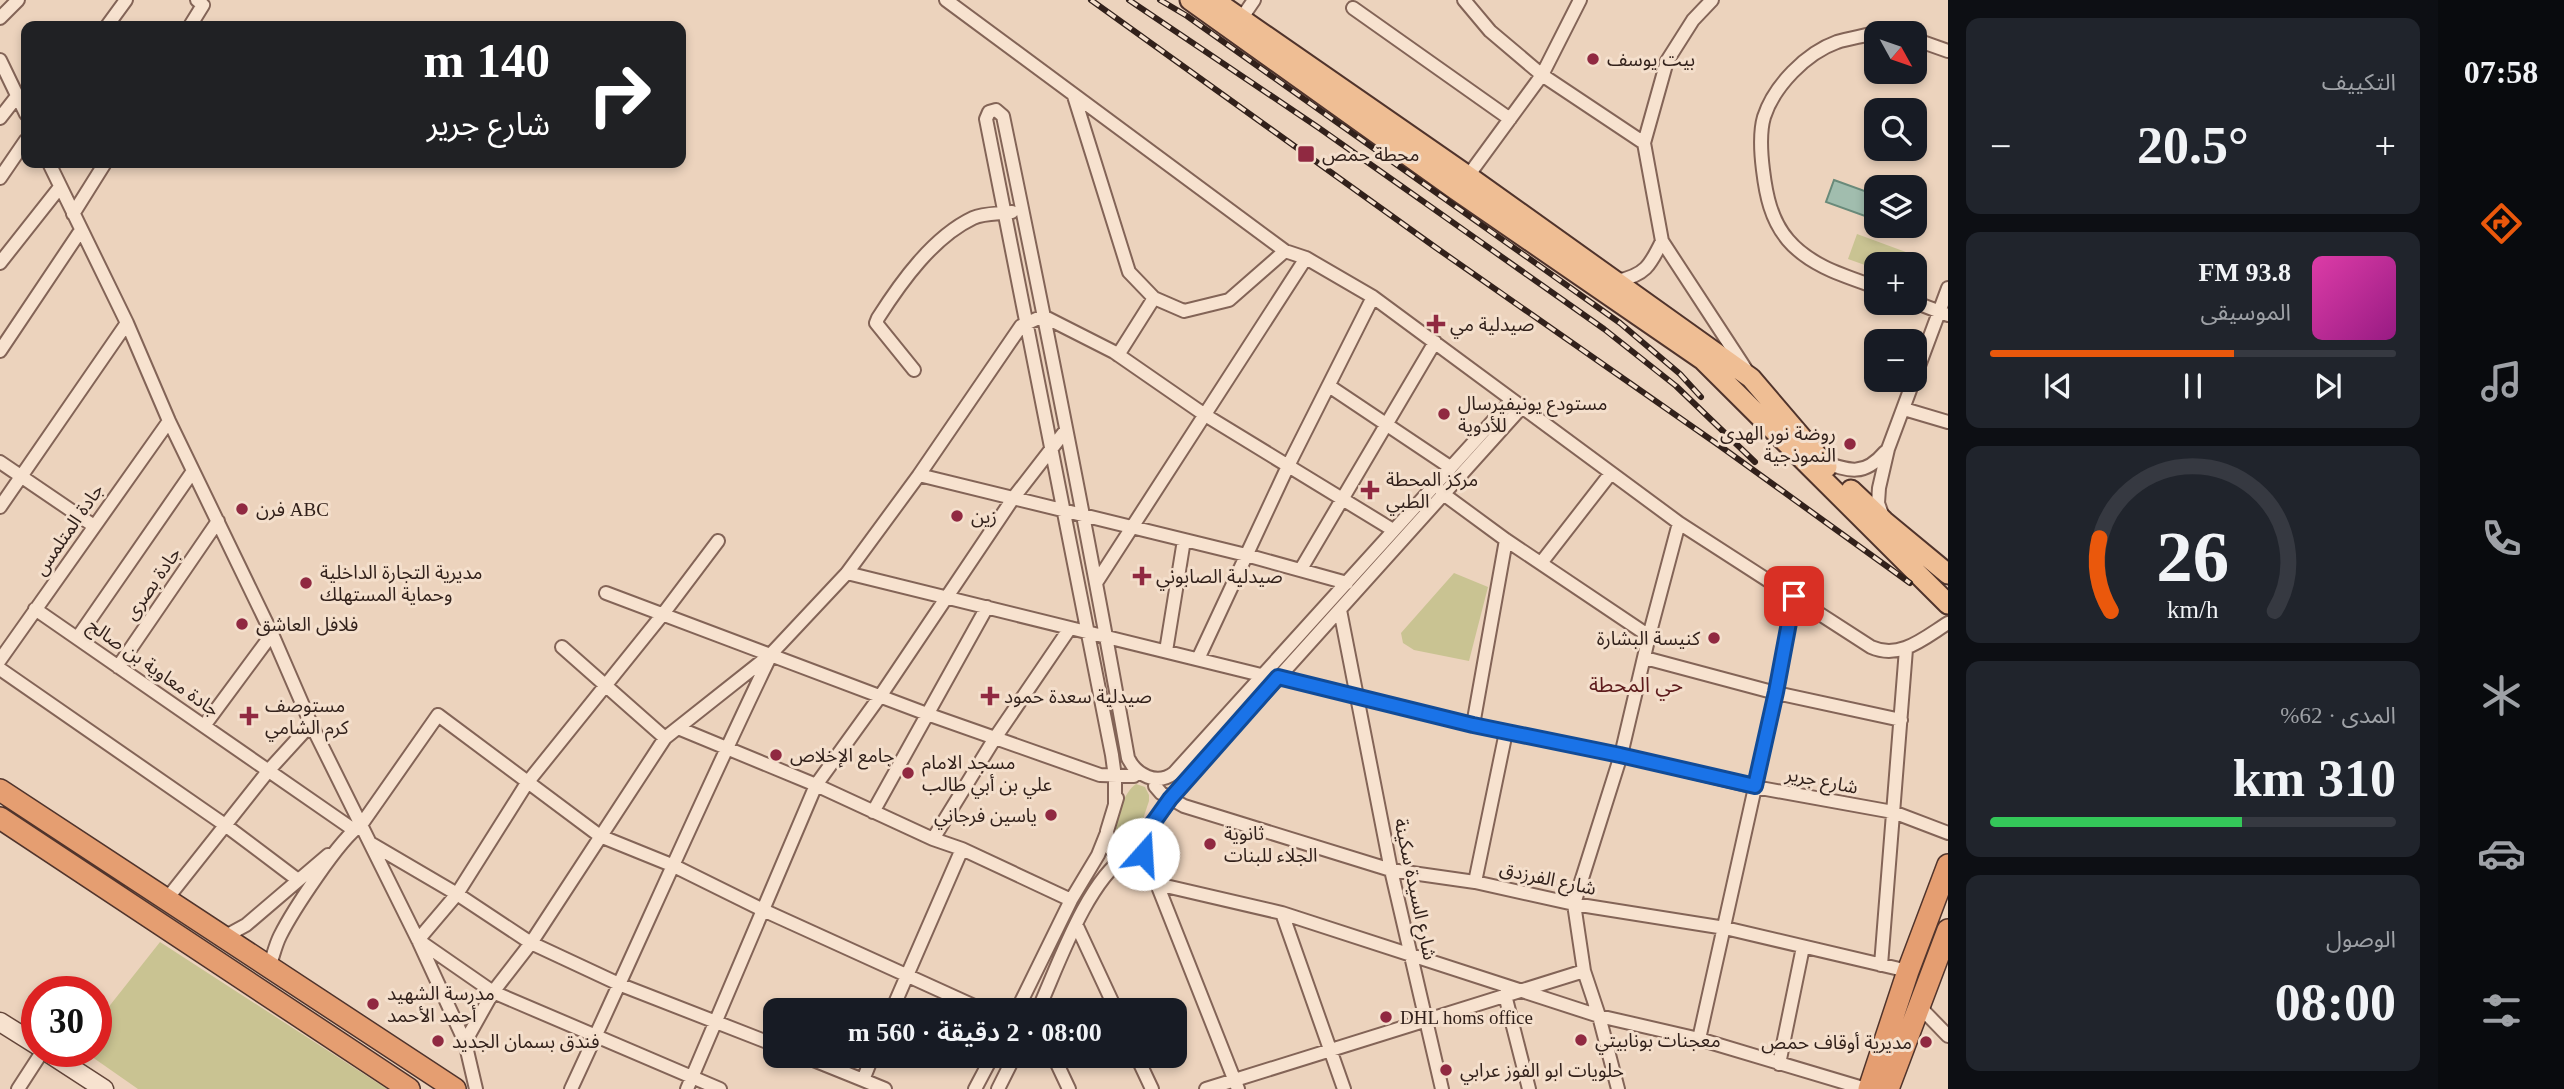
<!DOCTYPE html>
<html lang="ar">
<head>
<meta charset="utf-8">
<style>
	body { margin:0; font-family:"Times New Roman","Noto Sans Arabic",serif; background:#20242c; color:#f1f3f6; direction:rtl; height:100vh; display:flex; flex-direction:column; font-size:26px; white-space:nowrap }
	* { box-sizing:border-box; margin:0 }
	p { font-size:23px; color:#9ea1a6 }
	.icon { flex:none; width:38px; height:38px; fill:none; stroke:currentColor; stroke-width:2; stroke-linecap:round; stroke-linejoin:round }
	.map { position:relative; flex:1; overflow:hidden; direction:ltr }
	.details { display:flex; flex-direction:column; gap:18px; padding:18px; background:#0d0f14; width:490px }
	.details>* { flex:none }
	.top-card { position:absolute; left:21px; top:21px; width:665px; height:147px; border-radius:14px; box-shadow:0 4px 10px #0003; direction:rtl; background:#202124; color:#fff; overflow:hidden }
	.needle { width:46px; rotate:130deg }
	.controls { position:absolute; left:1864px; top:21px; display:grid; gap:14px }
	.controls a { display:grid; place-items:center; width:63px; height:63px; border-radius:14px; background:#171b24; box-shadow:0 4px 10px #0003; font-size:35px }
	.speed { position:absolute; left:21px; top:976px; display:flex; gap:14px; font-size:35px; font-weight:700; text-align:center }
	.speed>* { display:grid; place-content:center; width:91px; height:91px; border-radius:50%; background:#171b24; box-shadow:0 4px 10px #0003; line-height:1 }
	.speed .limit { border:10px solid #d22; background:#fff; color:#111 }
	.pin { position:absolute; display:grid; place-items:center; width:60px; height:60px; color:#fff; margin:-30px; border-radius:14px; box-shadow:0 4px 10px #0006 }
	.me { position:absolute; width:77px; margin:-38px; rotate:19deg; stroke-linejoin:round; filter:drop-shadow(0 0 5px #0008) }
	.turn { display:flex; align-items:center; gap:24px; height:147px; padding:0 21px; font-size:32px }
	.turn .icon { width:91px; height:91px; stroke-width:2.5 }
	.turn b { display:block; font-size:49px; line-height:60px }
	.big { font-size:52px; font-weight:600; line-height:1.1 }
	.details .widget { flex:1; display:flex; flex-direction:column; justify-content:center; gap:10px; min-width:0; padding:0 24px; border-radius:14px; background:#20242c }
	.details .dial { align-items:center; gap:0 }
	.dial svg { height:182px; overflow:visible; fill:none; stroke:#363941; stroke-width:7; stroke-linecap:round; text-anchor:middle }
	.dial text { fill:#f1f3f6; stroke:none }
	.song { display:flex; align-items:center; gap:21px }
	.cover { width:84px; height:84px; border-radius:10px; background:linear-gradient(135deg,hsl(320 70% 55%),hsl(310 70% 35%)) }
	.played { height:7px; border-radius:4px; background:linear-gradient(90deg,#ea580c 60%,#363941 60%) }
	.keys { display:flex; justify-content:space-around; direction:ltr }
	.heat { display:flex; justify-content:space-between; align-items:center; font-size:38px; direction:ltr }
	.charge { height:10px; border-radius:5px; background:linear-gradient(90deg,#34c759 62%,#363941 0) }
	.trip { position:absolute; left:763px; top:998px; width:424px; height:70px; border-radius:14px; background:#171b24; box-shadow:0 4px 10px #0003; font-weight:600; line-height:70px; text-align:center; direction:rtl }
	main { display:flex; flex:1; min-height:0 }
	.tabs { display:flex; flex-direction:column; width:126px; justify-content:space-around; align-items:center; background:#090b0e; color:#9ea1a6 }
	.tabs .icon { width:49px; height:49px }
	.tabs .active { color:#ea580c }
	.tabs b { font-size:32px; color:#f1f3f6 }
	.map>svg:first-child { display:block }
	.green { fill:#c9c392 }
	.water { fill:#a1bdae; stroke:#698a7a; stroke-width:2 }
	.lines { fill:none; stroke-linecap:round; stroke-linejoin:round }
	.minor-casing { stroke:#836457; stroke-width:16 }
	.secondary-casing { stroke:#64463a; stroke-width:21 }
	.primary-casing { stroke:#50342c; stroke-width:23 }
	.trunk-casing { stroke:#50342c; stroke-width:24 }
	.minor { stroke:#f7e2cf; stroke-width:12 }
	.secondary { stroke:#f7e2cf; stroke-width:18 }
	.primary { stroke:#efbe94; stroke-width:19 }
	.trunk { stroke:#e59e71; stroke-width:21 }
	.rail-casing { stroke:#32211b; stroke-width:6 }
	.rail { stroke:#f4dfcc; stroke-width:3.5; stroke-dasharray:10; stroke-linecap:butt }
	.route-casing { stroke:#114b97; stroke-width:18 }
	.route { stroke:#1a73e8; stroke-width:12 }
	.poi-dot { fill:#902941; stroke:#f4dfcc; stroke-width:2.5 }
	.labels { text-anchor:middle; stroke-width:6; stroke-linejoin:round; paint-order:stroke }
	.poi-label { font-size:19px; fill:#32211b; stroke:#f4dfcc; text-anchor:start }
	.street-label { font-size:19px; fill:#32211b; stroke:#f4dfcc }
	.neighbourhood-label { font-size:21px; fill:#5e1c1d; stroke:#f4dfcc }
</style>
</head>
<body>
<main>
<nav class="tabs">
<b>07:58</b>
<svg class="icon active" aria-label="directions" viewBox="0 0 24 24"><path d="M12 3l9 9-9 9-9-9zM9 14v-3h6M13 9l2 2-2 2"/></svg>
<svg class="icon" aria-label="music" viewBox="0 0 24 24"><path d="M9 18V5l10-2v13"/><circle cx="6" cy="18" r="3"/><circle cx="16" cy="16" r="3"/></svg>
<svg class="icon" aria-label="phone" viewBox="0 0 24 24"><path d="M5 4h4l2 5-3 2q2 4 5 5l2-3 5 2v4C11 20 4 13 5 4z"/></svg>
<svg class="icon" aria-label="climate" viewBox="0 0 24 24"><path d="M12 3v18M4 7l16 10M4 17L20 7"/></svg>
<svg class="icon" aria-label="car" viewBox="0 0 24 24"><path d="M5 17H2v-5l4-1 3-4h7l3 4 3 1v5h-3M9 17h6M6 11h13"/><circle cx="7" cy="17" r="2"/><circle cx="17" cy="17" r="2"/></svg>
<svg class="icon" aria-label="filters" viewBox="0 0 24 24"><path d="M4 7h16M4 17h16"/><circle cx="9" cy="7" r="2"/><circle cx="15" cy="17" r="2"/></svg>
</nav>
<section class="details">
<div class="widget"><p>التكييف</p>
<div class="heat"><a>−</a><b class="big">20.5°</b><a>+</a></div>
</div>
<div class="widget">
<div class="song"><i class="cover"></i><div><b>93.8 FM</b><p>الموسيقى</p></div></div>
<div class="played"></div>
<div class="keys"><svg class="icon" aria-label="previous" viewBox="0 0 24 24"><path d="M18 5L8 12l10 7zM5 5v14"/></svg><svg class="icon" aria-label="pause" viewBox="0 0 24 24"><path d="M8 5v14M16 5v14"/></svg><svg class="icon" aria-label="next" viewBox="0 0 24 24"><path d="M6 5l10 7-10 7zM19 5v14"/></svg></div>
</div>
<div class="widget dial"><svg viewBox="0 0 100 80">
<path d="M14 69A42 42 0 1 1 86 69"/>
<path d="M14 69A42 42 0 0 1 9 37" stroke="#ea580c"/>
<text x="50" y="56" font-size="32" font-weight="700">26</text>
<text x="50" y="72" font-size="11">km/h</text>
</svg></div>
<div class="widget"><p>المدى · 62%</p><b class="big">310 km</b><div class="charge"></div></div>
<div class="widget"><p>الوصول</p><b class="big">08:00</b></div>
</section>
<div class="map">
<svg width="1948" height="1089" viewBox="0 0 1948 1089">
	<rect width="100%" height="100%" fill="#ecd3bd"/>
	<path class="green" d="M1857 234 1914 255 1911 264H1876V269L1848 259Z
		M1454 573 1488 587 1469 661 1414 650 1403 643 1401 633Z
		M1136 784 1145 787 1149 795V801L1136 840 1130 847H1122L1116 842C1113 827 1122 793 1136 784Z
		M160 942 387 1089H138L85 1052H96V1023Z"/>
	<path class="water" d="M1834 180 1873 194 1865 216 1826 202Z"/>
	<g class="lines">
		<g class="minor-casing">
			<path id="minor" d="M946 0 1285 251 1306 258 1373 297 1679 523 1871 647C1900 660 1924 638 1948 623
				M1464 0 1490 31 1542 75 1644 143
				M1712 0 1693 20 1667 61 1644 143 1662 241 1745 368
				M1353 8 1510 119
				M0 18 18 0
				M1241 19 1254 0
				M107 26 126 0
				M190 26 203 5 197 0
				M1914 39 1948 51
				M0 60 26 114
				M1074 96 1129 272 1154 298 1184 311 1229 300 1285 251
				M0 118 18 95
				M49 163 127 323 169 421 272 634 311 724 418 940 465 1042 476 1089
				M1468 176 1542 75 1580 0
				M0 178 26 140
				M73 214 105 163
				M0 263 60 187
				M1617 281C1645 275 1650 266 1662 241
				M1876 287C1845 276 1810 266 1788 240 1771 220 1766 195 1763 170 1761 154 1759 134 1764 117 1774 86 1806 53 1837 42 1850 38 1865 36 1878 32L1884 33
				M1914 302 1948 315
				M0 351 81 230
				M1118 355 1154 298
				M914 370 876 323 878 318C901 282 933 237 973 218 984 213 1000 214 1012 212
				M1329 386 1450 467
				M1904 409 1948 422
				M1821 461C1849 471 1864 477 1885 452
				M0 462 94 526
				M1442 493 1506 540 1649 636
				M0 507 127 323
				M1883 517 1878 503 1879 488 1888 449 1948 288
				M718 541 663 614 527 783 457 894 418 940 493 992 720 1089
				M1541 563 1611 473
				M1301 569 1435 342
				M847 573 1261 675
				M1096 583 1306 258
				M1347 583 1246 555 919 475 1021 326 1043 316 1114 352 1205 415 1393 530
				M606 593 927 714 1100 775 1134 776
				M35 609 354 830
				M1340 610 1391 870 1442 1089
				M78 637 193 471
				M562 647 665 738
				M1166 651 1184 540
				M1645 658 1776 693 1901 720
				M1198 659 1288 466 1373 297
				M0 660 169 421
				M118 667 218 521
				M0 669 225 825 298 880
				M1278 677 1473 725 1621 755 1755 787 1893 812 1948 833
				M1473 725 1506 540
				M204 726 272 634
				M678 728 816 785 933 839
				M1155 786 1161 793 1184 806 1391 870 1475 882 1574 904 1725 928 1908 971
				M1117 798 1107 831 1108 846C1119 860 1134 858 1144 843
				M1115 804V777L1112 755 986 119 989 112 996 110 1003 116C1047 329 1090 543 1128 758 1136 775 1157 786 1174 773L1511 401
				M873 812 987 607
				M1148 830 1180 787 1521 408
				M370 843 457 894 531 943 621 985 775 1045
				M962 849 1071 900
				M1146 866 1143 849 1151 823
				M1475 882 1506 732
				M1157 884 1282 913 1599 1016 1699 1039 1866 1089
				M166 900 269 770 311 724
				M1282 913 1344 1089
				M1076 924 1116 1010
				M224 937 246 925 328 855
				M1881 965 1906 649
				M269 967C273 957 275 946 280 936 292 912 340 838 361 825L438 715 600 836 674 866 763 910 983 1010
				M1505 995 1529 1089
				M1918 1005 1948 1036
				M892 1010 962 849 933 839 995 738 1070 628
				M1017 1010 1071 900 1098 855 1106 835
				M1038 1010C1058 966 1086 883 1126 856L1143 863 1157 884 1238 1089
				M1699 1039 1776 693 1794 596
				M465 1042 493 992 531 943 665 738 771 654 847 573 919 475
				M801 1055 863 1080
				M873 1055 863 1080 885 1089
				M1053 1055 1069 1089
				M1136 1055 1152 1089
				M1779 1064 1803 947
				M18 1089 42 1052
				M571 1089C638 945 701 800 770 657
				M687 1089 816 785 881 695 1014 497 1066 430
				M975 1089 993 1055
				M998 1089 1015 1055
				M1206 1089 1584 971
				M1618 1089 1599 1016 1584 971 1574 904 1621 755 1649 636 1679 523"/>
		</g>
		<g class="secondary-casing">
			<path id="secondary" d="M0 1022 37 1045
				M47 1052 104 1089"/>
		</g>
		<g class="primary-casing">
			<path id="primary" d="M1190 0 1456 190 1703 360 1948 604
				M1214 0 1468 176 1751 378 1827 467
				M1851 490 1884 521 1948 574"/>
		</g>
		<g class="trunk-casing">
			<path id="trunk" d="M0 790 455 1089
				M0 818 409 1089
				M1869 1089 1908 971 1948 865
				M1888 1089 1948 930"/>
		</g>
		<use href="#minor" class="minor"/>
		<use href="#secondary" class="secondary"/>
		<use href="#primary" class="primary"/>
		<use href="#trunk" class="trunk"/>
		<g class="rail-casing">
			<path id="rail" d="M1091 0 1435 247 1720 446 1910 583
				M1129 0 1319 128 1604 329 1676 386 1755 462
				M1160 0 1187 16 1620 323 1680 374 1701 397"/>
		</g>
		<use href="#rail" class="rail"/>
	</g>
	<g class="lines">
		<g class="route-casing">
			<path id="route" d="M1143 854 1148 830 1170 799 1278 677 1473 725 1620 755 1755 786 1776 692 1794 596"/>
		</g>
		<use href="#route" class="route"/>
	</g>
	<g class="poi-dot">
		<circle cx="1593" cy="59" r="7"/>
		<rect x="1297" y="145" width="18" height="18" rx="3.5"/>
		<path d="M1432.5 313.5h7v7h7v7h-7v7h-7v-7h-7v-7h7z"/>
		<circle cx="1444" cy="414" r="7"/>
		<circle cx="1850" cy="444" r="7"/>
		<path d="M1366.5 479.5h7v7h7v7h-7v7h-7v-7h-7v-7h7z"/>
		<circle cx="242" cy="509" r="7"/>
		<circle cx="957" cy="516" r="7"/>
		<path d="M1138.5 565.5h7v7h7v7h-7v7h-7v-7h-7v-7h7z"/>
		<circle cx="306" cy="583" r="7"/>
		<circle cx="242" cy="624" r="7"/>
		<circle cx="1714" cy="638" r="7"/>
		<path d="M986.5 685.5h7v7h7v7h-7v7h-7v-7h-7v-7h7z"/>
		<path d="M245.5 705.5h7v7h7v7h-7v7h-7v-7h-7v-7h7z"/>
		<circle cx="776" cy="755" r="7"/>
		<circle cx="908" cy="773" r="7"/>
		<circle cx="1051" cy="815" r="7"/>
		<circle cx="1210" cy="844" r="7"/>
		<circle cx="373" cy="1004" r="7"/>
		<circle cx="1386" cy="1017" r="7"/>
		<circle cx="1581" cy="1040" r="7"/>
		<circle cx="438" cy="1041" r="7"/>
		<circle cx="1926" cy="1042" r="7"/>
		<circle cx="1446" cy="1070" r="7"/>
	</g>
	<g class="labels">
		<g class="poi-label">
			<text x="1607" y="66">بيت يوسف</text>
			<text x="1322" y="161">محطة حمص</text>
			<text x="1450" y="331">صيدلية مي</text>
			<text x="1458" y="410">مستودع يونيفيرسال<tspan x="1458" dy="22">للأدوية</tspan></text>
			<text x="1836" y="440" text-anchor="end">روضة نور الهدى<tspan x="1836" dy="22">النموذجية</tspan></text>
			<text x="1386" y="486">مركز المحطة<tspan x="1386" dy="22">الطبي</tspan></text>
			<text x="256" y="516">فرن ABC</text>
			<text x="971" y="523">زين</text>
			<text x="320" y="579">مديرية التجارة الداخلية<tspan x="320" dy="22">وحماية المستهلك</tspan></text>
			<text x="1156" y="583">صيدلية الصابوني</text>
			<text x="256" y="631">فلافل العاشق</text>
			<text x="1700" y="645" text-anchor="end">كنيسة البشارة</text>
			<text x="1004" y="703">صيدلية سعدة حمود</text>
			<text x="265" y="712">مستوصف<tspan x="265" dy="22">كرم الشامي</tspan></text>
			<text x="790" y="762">جامع الإخلاص</text>
			<text x="922" y="769">مسجد الامام<tspan x="922" dy="22">علي بن أبي طالب</tspan></text>
			<text x="1037" y="822" text-anchor="end">ياسين فرجاني</text>
			<text x="1224" y="840">ثانوية<tspan x="1224" dy="22">الجلاء للبنات</tspan></text>
			<text x="387" y="1000">مدرسة الشهيد<tspan x="387" dy="22">أحمد الأحمد</tspan></text>
			<text x="1400" y="1024">DHL homs office</text>
			<text x="1595" y="1047">معجنات بونابيتي</text>
			<text x="452" y="1048">فندق بسمان الجديد</text>
			<text x="1912" y="1049" text-anchor="end">مديرية أوقاف حمص</text>
			<text x="1460" y="1077">حلويات ابو الفوز عرابي</text>
		</g>
		<g class="street-label">
			<text transform="translate(68 529) rotate(-55)" y="7">جادة المتلمس</text>
			<text transform="translate(152 583) rotate(-55)" y="7">جادة بصرى</text>
			<text transform="translate(154 667) rotate(35)" y="7">جادة معاوية بن صالح</text>
			<text transform="translate(1822 780) rotate(11)" y="7">شارع جرير</text>
			<text transform="translate(1548 878) rotate(12)" y="7">شارع الفرزدق</text>
			<text transform="translate(1416 889) rotate(78)" y="7">شارع السيدة سكينة</text>
		</g>
		<g class="neighbourhood-label">
			<text x="1636" y="692">حي المحطة</text>
		</g>
	</g>
</svg>
<div class="controls">
<a><svg class="needle" viewBox="-14 -14 28 28"><path d="M0-13l5 13h-10z" fill="#e53935"/><path d="M0 13l5-13h-10z" fill="#9ea1a6"/></svg></a>
<a><svg class="icon" aria-label="search" viewBox="0 0 24 24"><circle cx="10" cy="10" r="6"/><path d="M15 15l6 6"/></svg></a>
<a><svg class="icon" aria-label="layers" viewBox="0 0 24 24"><path d="M12 4l9 5-9 5-9-5zM3 14l9 5 9-5"/></svg></a>
<a>+</a>
<a>−</a>
</div>
<div class="speed"><div class="limit">30</div></div>
<div class="pin" style="left:1794px;top:596px;background:#d93025"><svg class="icon" aria-label="arrive" viewBox="0 0 24 24"><path d="M6 21V4h12l-3 4 3 4H6"/></svg></div>
<svg class="me" style="left:1143px;top:854px" viewBox="-20 -20 40 40"><circle r="19" fill="#fff"/><path d="M0-13L10 11 0 6-10 11z" fill="#1a73e8"/></svg>
<div class="trip">08:00 · 2 دقيقة · 560 m</div>
<div class="top-card">
<div class="turn"><svg class="icon" aria-label="right" viewBox="0 0 24 24"><path d="M7 20v-9h11M14 6l5 5-5 5"/></svg><div><b>140 m</b>شارع جرير</div></div>
</div>
</div>
</main>
</body>
</html>
